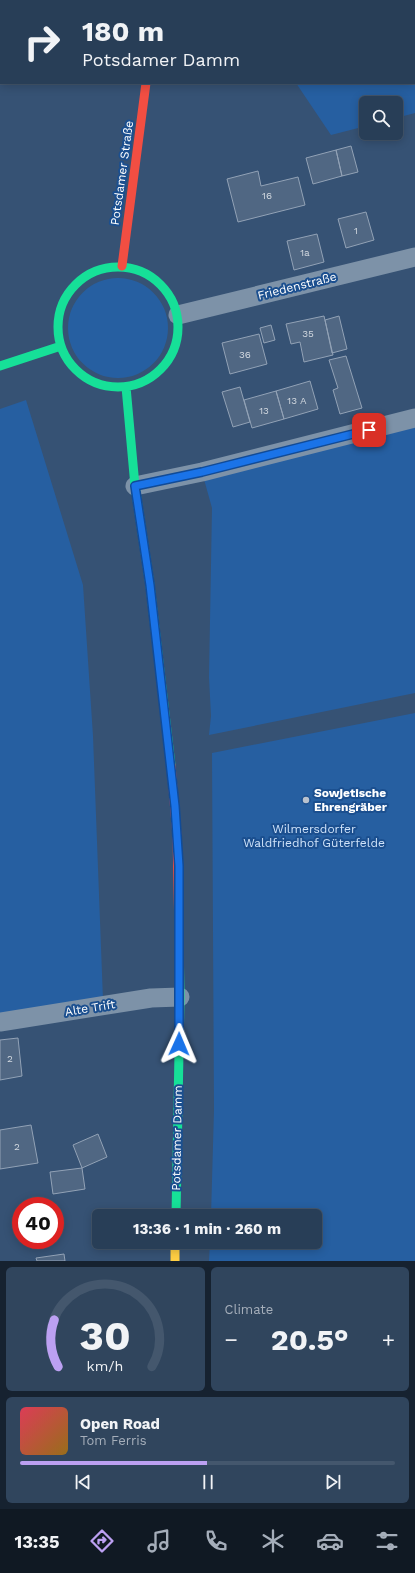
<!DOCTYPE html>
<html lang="en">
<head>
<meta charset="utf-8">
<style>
	body { margin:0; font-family:"Work Sans",sans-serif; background:#30455d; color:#f1f3f6; height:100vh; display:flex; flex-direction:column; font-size:15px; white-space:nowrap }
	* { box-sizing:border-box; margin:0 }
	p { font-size:13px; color:#a5aeba }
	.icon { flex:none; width:22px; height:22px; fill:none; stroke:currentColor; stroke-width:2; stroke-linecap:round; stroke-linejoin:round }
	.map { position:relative; height:1261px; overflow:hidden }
	.sheet { display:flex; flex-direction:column; gap:6px; padding:6px; background:#162230; flex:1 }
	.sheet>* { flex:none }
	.banner { position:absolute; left:0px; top:0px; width:415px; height:84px; box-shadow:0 2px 10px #0003,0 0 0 1px #44576d; background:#283e57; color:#f1f3f6; overflow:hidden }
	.tools { position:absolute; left:359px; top:96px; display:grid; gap:8px }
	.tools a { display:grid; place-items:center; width:44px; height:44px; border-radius:6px; background:#283e57; box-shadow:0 2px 10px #0003,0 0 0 1px #44576d; font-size:20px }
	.speed { position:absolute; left:12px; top:1197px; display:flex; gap:8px; font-size:20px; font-weight:700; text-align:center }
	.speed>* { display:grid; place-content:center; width:52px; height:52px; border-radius:50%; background:#283e57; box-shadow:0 2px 10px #0003,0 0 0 1px #44576d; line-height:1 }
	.speed .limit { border:6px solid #d22; background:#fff; color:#111 }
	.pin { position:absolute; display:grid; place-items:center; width:34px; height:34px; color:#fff; margin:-17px; border-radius:8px; box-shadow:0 2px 6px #0006 }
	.me { position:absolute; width:44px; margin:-22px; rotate:1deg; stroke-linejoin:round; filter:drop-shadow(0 0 3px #0008) }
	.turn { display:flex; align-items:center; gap:14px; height:84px; padding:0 16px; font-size:18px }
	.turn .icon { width:52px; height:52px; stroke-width:2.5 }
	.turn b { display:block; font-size:28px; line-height:34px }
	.big { font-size:30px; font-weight:700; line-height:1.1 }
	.sheet .card { flex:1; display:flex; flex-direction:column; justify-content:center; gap:6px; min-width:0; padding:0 14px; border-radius:6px; background:#30455d }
	.sheet .dial { align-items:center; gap:0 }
	.dial svg { height:104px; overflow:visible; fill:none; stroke:#44576d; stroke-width:7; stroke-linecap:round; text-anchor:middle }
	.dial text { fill:#f1f3f6; stroke:none }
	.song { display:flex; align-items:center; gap:12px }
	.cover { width:48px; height:48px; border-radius:6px; background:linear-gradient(135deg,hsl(350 70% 55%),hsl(40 70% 35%)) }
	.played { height:4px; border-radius:2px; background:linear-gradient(90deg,#bca0f2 50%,#44576d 50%) }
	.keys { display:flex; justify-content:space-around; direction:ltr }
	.heat { display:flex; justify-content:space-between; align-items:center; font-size:22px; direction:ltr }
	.sheet .tiles { flex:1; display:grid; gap:6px; grid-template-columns:1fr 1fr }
	.card:last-child { grid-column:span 2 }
	.trip { position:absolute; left:92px; top:1209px; width:230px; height:40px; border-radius:6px; background:#283e57; box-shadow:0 2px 10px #0003,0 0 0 1px #44576d; font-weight:700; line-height:40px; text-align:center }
	.menu { display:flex; height:64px; justify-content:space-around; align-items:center; background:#101923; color:#a5aeba }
	.menu .icon { width:28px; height:28px }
	.menu .on { color:#bca0f2 }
	.menu b { font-size:18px; color:#f1f3f6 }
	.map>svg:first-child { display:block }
	.green { fill:#265fa1 }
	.building { fill:#506783; stroke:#92a2b6 }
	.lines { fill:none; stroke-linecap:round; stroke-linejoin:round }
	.street { stroke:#7d92a8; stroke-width:19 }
	.fast { stroke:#16e098; stroke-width:9 }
	.slow { stroke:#ffcf43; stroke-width:9 }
	.jam { stroke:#f24e42; stroke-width:9 }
	.route-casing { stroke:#114b97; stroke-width:10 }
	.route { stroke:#1a73e8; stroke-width:7 }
	.poi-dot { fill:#b9c2ce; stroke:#1b4f8f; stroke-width:1.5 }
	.labels { text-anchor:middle; stroke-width:4; stroke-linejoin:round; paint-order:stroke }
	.number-label { font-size:10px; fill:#d3d9e0 }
	.street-label { font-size:12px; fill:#fff; stroke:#1b4f8f }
	.poi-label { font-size:12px; font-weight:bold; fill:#fff; stroke:#1b4f8f; text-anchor:start }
	.park-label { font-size:12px; fill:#cfe3fa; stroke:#1b4f8f }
</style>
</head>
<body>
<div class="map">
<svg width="415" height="1261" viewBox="0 0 415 1261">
	<rect width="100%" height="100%" fill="#365274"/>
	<path class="green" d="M239 0H415V113L396 118V103H366V126L331 135 296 83H414V1Z
		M68 328a50 50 0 1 1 100 0a50 50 0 1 1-100 0Z
		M26 400 83 585 93 736 103 1000 0 1018V409Z
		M415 418V693L209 735 211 716 209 677 212 508 202 472Z
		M415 713V1261H209L210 1242H315V1216H211L214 1110 212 753Z"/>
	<path class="building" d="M351 146 358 172 342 176 336 150Z
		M336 150 342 176 313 184 306 158Z
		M258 171 261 186 298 177 305 205 238 222 227 179Z
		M366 212 374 240 346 248 338 219Z
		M317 234 324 262 294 270 287 241Z
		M324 316 333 355 304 362 300 342 291 344 286 324Z
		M339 316 347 349 332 353 325 320Z
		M271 325 275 340 264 343 260 328Z
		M259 334 267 364 230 374 222 343Z
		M346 356 362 408 340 414 333 390 338 388 329 360Z
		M310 381 318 409 284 419 276 391Z
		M240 387 250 422 233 427 222 392Z
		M276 391 284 419 252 428 244 400Z
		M18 1038 22 1076 0 1080V1040Z
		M31 1125 38 1163 0 1169V1130Z
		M98 1134 107 1157 82 1168 73 1145Z
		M82 1168 85 1189 53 1194 50 1172Z
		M64 1254 65 1261H37L36 1258Z"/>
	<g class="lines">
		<path class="street" d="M178 315 415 257
			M135 486 202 472 415 418
			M0 1022 151 998 180 997"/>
		<path class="fast" d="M157 0V1
			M58 327a60 60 0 1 1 120 0a60 60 0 1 1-120 0Z
			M0 366 61 346
			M126 387 135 486 150 585 171 765
			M176 1216 180 997 179 935"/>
		<path class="slow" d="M175 1242V1261"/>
		<path class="jam" d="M122 266 146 83
			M171 765 177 836 179 935"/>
	</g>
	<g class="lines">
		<g class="route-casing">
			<path id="route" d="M179 1044V866L175 806 150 585 135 486 202 472 369 430"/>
		</g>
		<use href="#route" class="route"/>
	</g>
	<circle class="poi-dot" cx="306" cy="800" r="4"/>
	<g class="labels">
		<g class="number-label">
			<text x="267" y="199">16</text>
			<text x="356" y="234">1</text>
			<text x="305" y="256">1a</text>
			<text x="308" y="337">35</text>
			<text x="245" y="358">36</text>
			<text x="297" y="404">13 A</text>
			<text x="264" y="414">13</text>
			<text x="10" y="1062">2</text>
			<text x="17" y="1150">2</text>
		</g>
		<g class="street-label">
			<text transform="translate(122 173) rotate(-82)" y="4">Potsdamer Straße</text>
			<text transform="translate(297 286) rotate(-14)" y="4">Friedenstraße</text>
			<text transform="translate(90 1008) rotate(-9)" y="4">Alte Trift</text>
			<text transform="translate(177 1138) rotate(-89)" y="4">Potsdamer Damm</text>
		</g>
		<g class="poi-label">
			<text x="314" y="797">Sowjetische<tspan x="314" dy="14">Ehrengräber</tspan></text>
		</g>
		<g class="park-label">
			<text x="314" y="833">Wilmersdorfer<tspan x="314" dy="14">Waldfriedhof Güterfelde</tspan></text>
		</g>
	</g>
</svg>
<div class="tools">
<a><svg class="icon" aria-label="search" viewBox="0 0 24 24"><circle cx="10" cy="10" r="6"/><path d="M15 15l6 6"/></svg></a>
</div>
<div class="speed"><div class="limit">40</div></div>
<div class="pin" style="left:369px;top:430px;background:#d93025"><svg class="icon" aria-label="arrive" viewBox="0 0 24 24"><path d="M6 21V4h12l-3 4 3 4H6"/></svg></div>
<svg class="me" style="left:179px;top:1044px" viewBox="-20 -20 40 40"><path d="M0-17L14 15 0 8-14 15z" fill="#1a73e8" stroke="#fff" stroke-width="4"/></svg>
<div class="trip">13:36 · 1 min · 260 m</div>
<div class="banner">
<div class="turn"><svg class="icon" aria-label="right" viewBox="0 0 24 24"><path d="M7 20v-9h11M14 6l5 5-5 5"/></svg><div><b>180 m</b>Potsdamer Damm</div></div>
</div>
</div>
<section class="sheet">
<div class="tiles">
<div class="card dial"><svg viewBox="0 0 100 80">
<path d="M14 69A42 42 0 1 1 86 69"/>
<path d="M14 69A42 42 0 0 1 11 33" stroke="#bca0f2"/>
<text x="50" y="56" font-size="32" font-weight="700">30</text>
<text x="50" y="72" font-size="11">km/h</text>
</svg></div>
<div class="card"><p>Climate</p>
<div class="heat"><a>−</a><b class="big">20.5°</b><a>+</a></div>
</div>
<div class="card">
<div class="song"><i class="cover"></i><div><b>Open Road</b><p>Tom Ferris</p></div></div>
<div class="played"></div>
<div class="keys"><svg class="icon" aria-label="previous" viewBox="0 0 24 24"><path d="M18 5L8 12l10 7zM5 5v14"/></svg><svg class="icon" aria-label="pause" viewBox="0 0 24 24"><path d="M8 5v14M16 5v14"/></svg><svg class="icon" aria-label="next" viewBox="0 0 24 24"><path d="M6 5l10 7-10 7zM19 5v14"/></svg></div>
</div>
</div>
</section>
<nav class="menu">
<b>13:35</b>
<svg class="icon on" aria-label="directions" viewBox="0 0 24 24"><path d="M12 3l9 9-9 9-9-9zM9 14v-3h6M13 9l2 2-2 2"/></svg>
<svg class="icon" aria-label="music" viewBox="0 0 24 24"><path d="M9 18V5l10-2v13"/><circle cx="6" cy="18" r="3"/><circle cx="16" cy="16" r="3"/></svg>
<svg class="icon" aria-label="phone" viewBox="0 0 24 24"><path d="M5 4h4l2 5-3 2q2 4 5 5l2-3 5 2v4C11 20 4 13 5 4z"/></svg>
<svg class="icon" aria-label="climate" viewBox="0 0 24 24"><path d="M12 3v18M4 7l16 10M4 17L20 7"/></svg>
<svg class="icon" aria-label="car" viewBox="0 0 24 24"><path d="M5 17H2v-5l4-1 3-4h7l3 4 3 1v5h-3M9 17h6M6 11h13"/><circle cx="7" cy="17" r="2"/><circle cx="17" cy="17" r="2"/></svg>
<svg class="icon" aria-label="filters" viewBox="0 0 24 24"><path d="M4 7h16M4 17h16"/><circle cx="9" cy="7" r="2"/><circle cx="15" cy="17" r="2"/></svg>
</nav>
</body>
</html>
